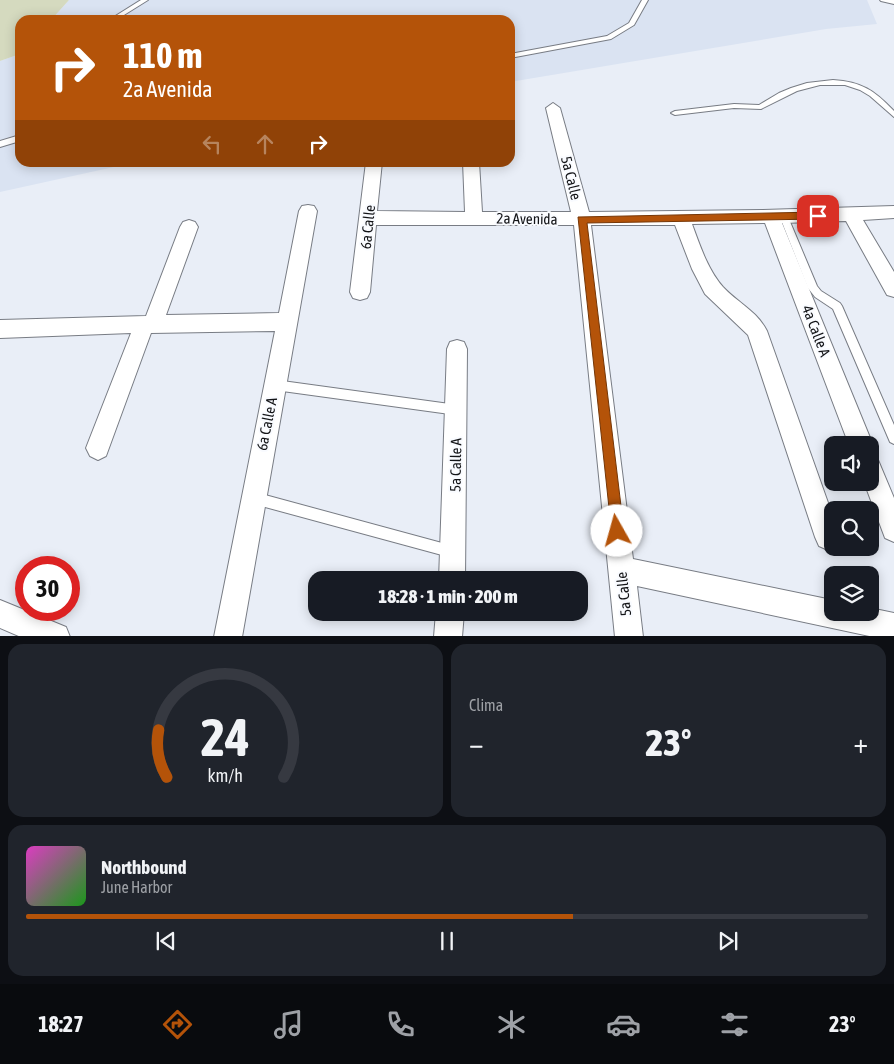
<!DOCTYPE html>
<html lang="es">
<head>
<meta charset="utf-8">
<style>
	body { margin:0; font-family:"Asap Condensed",sans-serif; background:#20242c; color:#f1f3f6; height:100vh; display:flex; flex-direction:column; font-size:19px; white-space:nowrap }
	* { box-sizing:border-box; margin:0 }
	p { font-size:16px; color:#9ea1a6 }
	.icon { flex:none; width:28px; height:28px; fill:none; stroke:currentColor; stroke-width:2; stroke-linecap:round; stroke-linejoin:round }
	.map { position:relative; height:636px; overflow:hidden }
	.details { display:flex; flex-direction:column; gap:8px; padding:8px; background:#0d0f14; flex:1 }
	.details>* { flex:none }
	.banner { position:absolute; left:15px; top:15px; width:500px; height:152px; border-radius:15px; box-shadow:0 2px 12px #0003; background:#b45309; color:#fff; overflow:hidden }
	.controls { position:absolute; left:824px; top:436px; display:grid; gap:10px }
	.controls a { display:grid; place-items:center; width:55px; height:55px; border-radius:10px; background:#171b24; box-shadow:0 2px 12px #0003; font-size:25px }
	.speed { position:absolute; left:15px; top:556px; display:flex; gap:10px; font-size:25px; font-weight:700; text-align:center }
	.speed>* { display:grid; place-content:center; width:65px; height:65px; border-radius:50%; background:#171b24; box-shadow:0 2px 12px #0003; line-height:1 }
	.speed .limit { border:8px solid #d22; background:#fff; color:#111 }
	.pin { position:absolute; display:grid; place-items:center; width:42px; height:42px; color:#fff; margin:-21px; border-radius:10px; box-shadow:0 2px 8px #0006 }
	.me { position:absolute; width:55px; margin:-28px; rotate:353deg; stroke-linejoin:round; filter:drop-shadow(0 0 4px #0008) }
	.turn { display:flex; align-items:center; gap:18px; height:105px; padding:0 25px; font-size:22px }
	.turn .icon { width:65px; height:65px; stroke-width:2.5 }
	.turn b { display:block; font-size:35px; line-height:42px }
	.lanes { display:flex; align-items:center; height:48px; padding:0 25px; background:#0003; justify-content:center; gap:25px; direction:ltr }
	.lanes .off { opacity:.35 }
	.big { font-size:38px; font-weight:800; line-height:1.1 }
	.details .widget { flex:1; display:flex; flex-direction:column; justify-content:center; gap:8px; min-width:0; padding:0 18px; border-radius:15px; background:#20242c }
	.details .dial { align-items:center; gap:0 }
	.dial svg { height:130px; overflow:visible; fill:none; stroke:#363941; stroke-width:7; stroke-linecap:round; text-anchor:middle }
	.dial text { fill:#f1f3f6; stroke:none }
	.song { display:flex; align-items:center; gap:15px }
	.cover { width:60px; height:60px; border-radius:8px; background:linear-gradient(135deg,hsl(310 70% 55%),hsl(120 70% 35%)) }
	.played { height:5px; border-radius:2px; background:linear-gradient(90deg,#b45309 65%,#363941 65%) }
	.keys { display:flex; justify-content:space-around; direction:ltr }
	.heat { display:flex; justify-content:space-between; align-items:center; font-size:28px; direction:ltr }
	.details .tiles { flex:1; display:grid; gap:8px; grid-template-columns:1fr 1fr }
	.widget:last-child { grid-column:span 2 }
	.trip { position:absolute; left:308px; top:571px; width:280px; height:50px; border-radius:15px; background:#171b24; box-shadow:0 2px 12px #0003; font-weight:800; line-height:50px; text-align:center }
	.dock { display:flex; height:80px; justify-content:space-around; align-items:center; background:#090b0e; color:#9ea1a6 }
	.dock .icon { width:35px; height:35px }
	.dock .on { color:#b45309 }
	.dock b { font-size:22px; color:#f1f3f6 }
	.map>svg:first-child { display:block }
	.built { fill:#dae3f2 }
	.green { fill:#d5dabf }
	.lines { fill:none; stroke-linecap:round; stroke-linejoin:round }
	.lane-casing { stroke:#787c84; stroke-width:2 }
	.street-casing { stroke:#787c84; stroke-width:2 }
	.lane { fill:#fff; fill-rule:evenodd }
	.street { fill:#fff; fill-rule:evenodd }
	.route { fill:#b45309; stroke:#753606 }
	.labels { text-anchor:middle; stroke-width:4; stroke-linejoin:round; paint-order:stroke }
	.street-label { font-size:15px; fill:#131417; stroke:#f9fbff }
</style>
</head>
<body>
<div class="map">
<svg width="894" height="637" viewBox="0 0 894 637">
	<rect width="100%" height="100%" fill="#e9eef7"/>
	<path class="built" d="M69 0H867L877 24 826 29 510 82V20H51Z
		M20 54V162L132 163 0 192V61Z"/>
	<path class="green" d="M0 0H69L51 20H20V54L0 61Z"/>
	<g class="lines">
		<g class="lane-casing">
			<path id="lane" d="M141 0H148L116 20H109Z
				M642 0H648L634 25 611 39 510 58V54L607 36 629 23Z
				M880 0H894V4L881 1Z
				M833 80C862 82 874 90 894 111V117L870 96 860 90 845 85H820L797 91 761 109 734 108 675 115 671 113 675 111 734 104 759 105 779 93 791 88 807 83Z
				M20 135V141L0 147V141Z
				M784 214 788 217 817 286 821 291 840 303 842 306 894 425V444L890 442 833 309 815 297 808 288 780 217Z
				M275 380 457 405 461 406 463 410 461 414 457 415 275 390 271 389 270 385 271 381Z
				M254 492 453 546 458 547 459 552 458 557 453 558 254 504 250 502 248 498 250 494Z"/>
		</g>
		<g class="street-casing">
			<path id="street" d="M553 103 560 108 589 212 763 210 894 206V218L863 220 894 272V297L887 295 846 221 782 223 873 445 870 451V445H849L765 223 692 224C700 246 708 270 723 287 738 303 757 311 767 331L832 514 833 548 828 550 819 546 815 537 748 335 705 294 692 269 675 225H591L633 559 832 600V612H870V608L894 613V637H874L637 586 643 637H615L574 225H376L370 292 367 298 360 300 353 298 350 292 366 162H382L377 211 465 212 463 162H479L482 212H571L546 108Z
				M308 205 314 206 317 211 242 637H214L275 331 151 333 106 456 98 460 90 456 86 448 131 333 0 338V320L146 316 180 227 183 222 189 220 195 222 198 227 166 315 279 313 299 211 302 206Z
				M457 340 464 342 467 349 465 580H439L447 349 450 342Z
				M870 456 878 460 894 498V542L885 538 864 482H870Z
				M0 600 66 627 70 637H21L0 628Z
				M436 612H464L462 637H434Z"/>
		</g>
		<use href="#lane" class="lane"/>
		<use href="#street" class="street"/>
	</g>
	<path class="route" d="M818 212 823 216 818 219 587 223 624 531 622 536 617 538 612 536 578 217Z"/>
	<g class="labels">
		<g class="street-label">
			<text transform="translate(571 178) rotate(76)" y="5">5a Calle</text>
			<text transform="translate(527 219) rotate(1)" y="5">2a Avenida</text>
			<text transform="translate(368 227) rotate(-84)" y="5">6a Calle</text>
			<text transform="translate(816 331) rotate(69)" y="5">4a Calle A</text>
			<text transform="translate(267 424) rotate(-79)" y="5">6a Calle A</text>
			<text transform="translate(456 465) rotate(-89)" y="5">5a Calle A</text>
			<text transform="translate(624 594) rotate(-96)" y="5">5a Calle</text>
		</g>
	</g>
</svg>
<div class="controls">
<a><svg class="icon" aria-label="sound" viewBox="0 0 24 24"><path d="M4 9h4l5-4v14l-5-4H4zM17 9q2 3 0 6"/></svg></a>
<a><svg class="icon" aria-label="search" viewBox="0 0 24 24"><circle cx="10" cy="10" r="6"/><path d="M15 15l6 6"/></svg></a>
<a><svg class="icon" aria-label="layers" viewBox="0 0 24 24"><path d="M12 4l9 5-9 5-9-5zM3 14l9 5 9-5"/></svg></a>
</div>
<div class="speed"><div class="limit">30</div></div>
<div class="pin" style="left:818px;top:216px;background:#d93025"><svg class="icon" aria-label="arrive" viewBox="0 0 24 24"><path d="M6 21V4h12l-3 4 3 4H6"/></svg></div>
<svg class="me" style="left:617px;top:531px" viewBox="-20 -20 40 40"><circle r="19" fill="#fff"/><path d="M0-13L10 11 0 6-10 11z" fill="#b45309"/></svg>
<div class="trip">18:28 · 1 min · 200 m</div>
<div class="banner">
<div class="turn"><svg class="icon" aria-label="right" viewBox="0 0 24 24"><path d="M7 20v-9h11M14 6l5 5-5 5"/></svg><div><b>110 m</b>2a Avenida</div></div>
<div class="lanes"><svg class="icon off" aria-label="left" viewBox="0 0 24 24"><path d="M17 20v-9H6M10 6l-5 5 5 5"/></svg><svg class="icon off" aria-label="ahead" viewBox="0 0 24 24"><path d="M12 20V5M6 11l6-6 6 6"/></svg><svg class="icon" aria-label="right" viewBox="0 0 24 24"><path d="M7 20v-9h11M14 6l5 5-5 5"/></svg></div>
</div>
</div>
<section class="details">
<div class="tiles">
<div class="widget dial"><svg viewBox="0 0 100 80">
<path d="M14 69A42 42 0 1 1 86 69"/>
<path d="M14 69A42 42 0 0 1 9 40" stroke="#b45309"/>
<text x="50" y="56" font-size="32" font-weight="700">24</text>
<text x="50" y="72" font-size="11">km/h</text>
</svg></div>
<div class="widget"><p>Clima</p>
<div class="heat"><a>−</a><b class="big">23°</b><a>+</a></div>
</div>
<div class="widget">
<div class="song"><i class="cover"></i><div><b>Northbound</b><p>June Harbor</p></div></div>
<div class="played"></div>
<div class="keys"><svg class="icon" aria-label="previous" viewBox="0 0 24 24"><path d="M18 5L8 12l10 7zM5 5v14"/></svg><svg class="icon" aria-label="pause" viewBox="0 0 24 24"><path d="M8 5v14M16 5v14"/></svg><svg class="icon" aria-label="next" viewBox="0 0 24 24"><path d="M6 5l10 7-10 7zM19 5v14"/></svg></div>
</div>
</div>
</section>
<nav class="dock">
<b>18:27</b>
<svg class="icon on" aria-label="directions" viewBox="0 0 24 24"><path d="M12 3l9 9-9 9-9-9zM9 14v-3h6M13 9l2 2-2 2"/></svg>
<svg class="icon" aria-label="music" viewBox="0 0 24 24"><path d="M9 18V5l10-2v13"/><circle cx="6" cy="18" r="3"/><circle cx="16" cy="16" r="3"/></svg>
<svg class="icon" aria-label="phone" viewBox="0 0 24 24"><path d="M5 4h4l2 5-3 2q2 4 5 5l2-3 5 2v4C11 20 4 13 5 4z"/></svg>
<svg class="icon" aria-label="climate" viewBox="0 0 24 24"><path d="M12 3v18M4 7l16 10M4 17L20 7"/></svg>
<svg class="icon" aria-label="car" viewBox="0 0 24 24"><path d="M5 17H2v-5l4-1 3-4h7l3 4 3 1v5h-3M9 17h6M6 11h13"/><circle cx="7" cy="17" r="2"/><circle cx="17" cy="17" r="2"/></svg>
<svg class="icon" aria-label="filters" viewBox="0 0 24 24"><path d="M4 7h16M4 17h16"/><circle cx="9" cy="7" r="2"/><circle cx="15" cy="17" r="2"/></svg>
<b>23°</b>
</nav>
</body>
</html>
